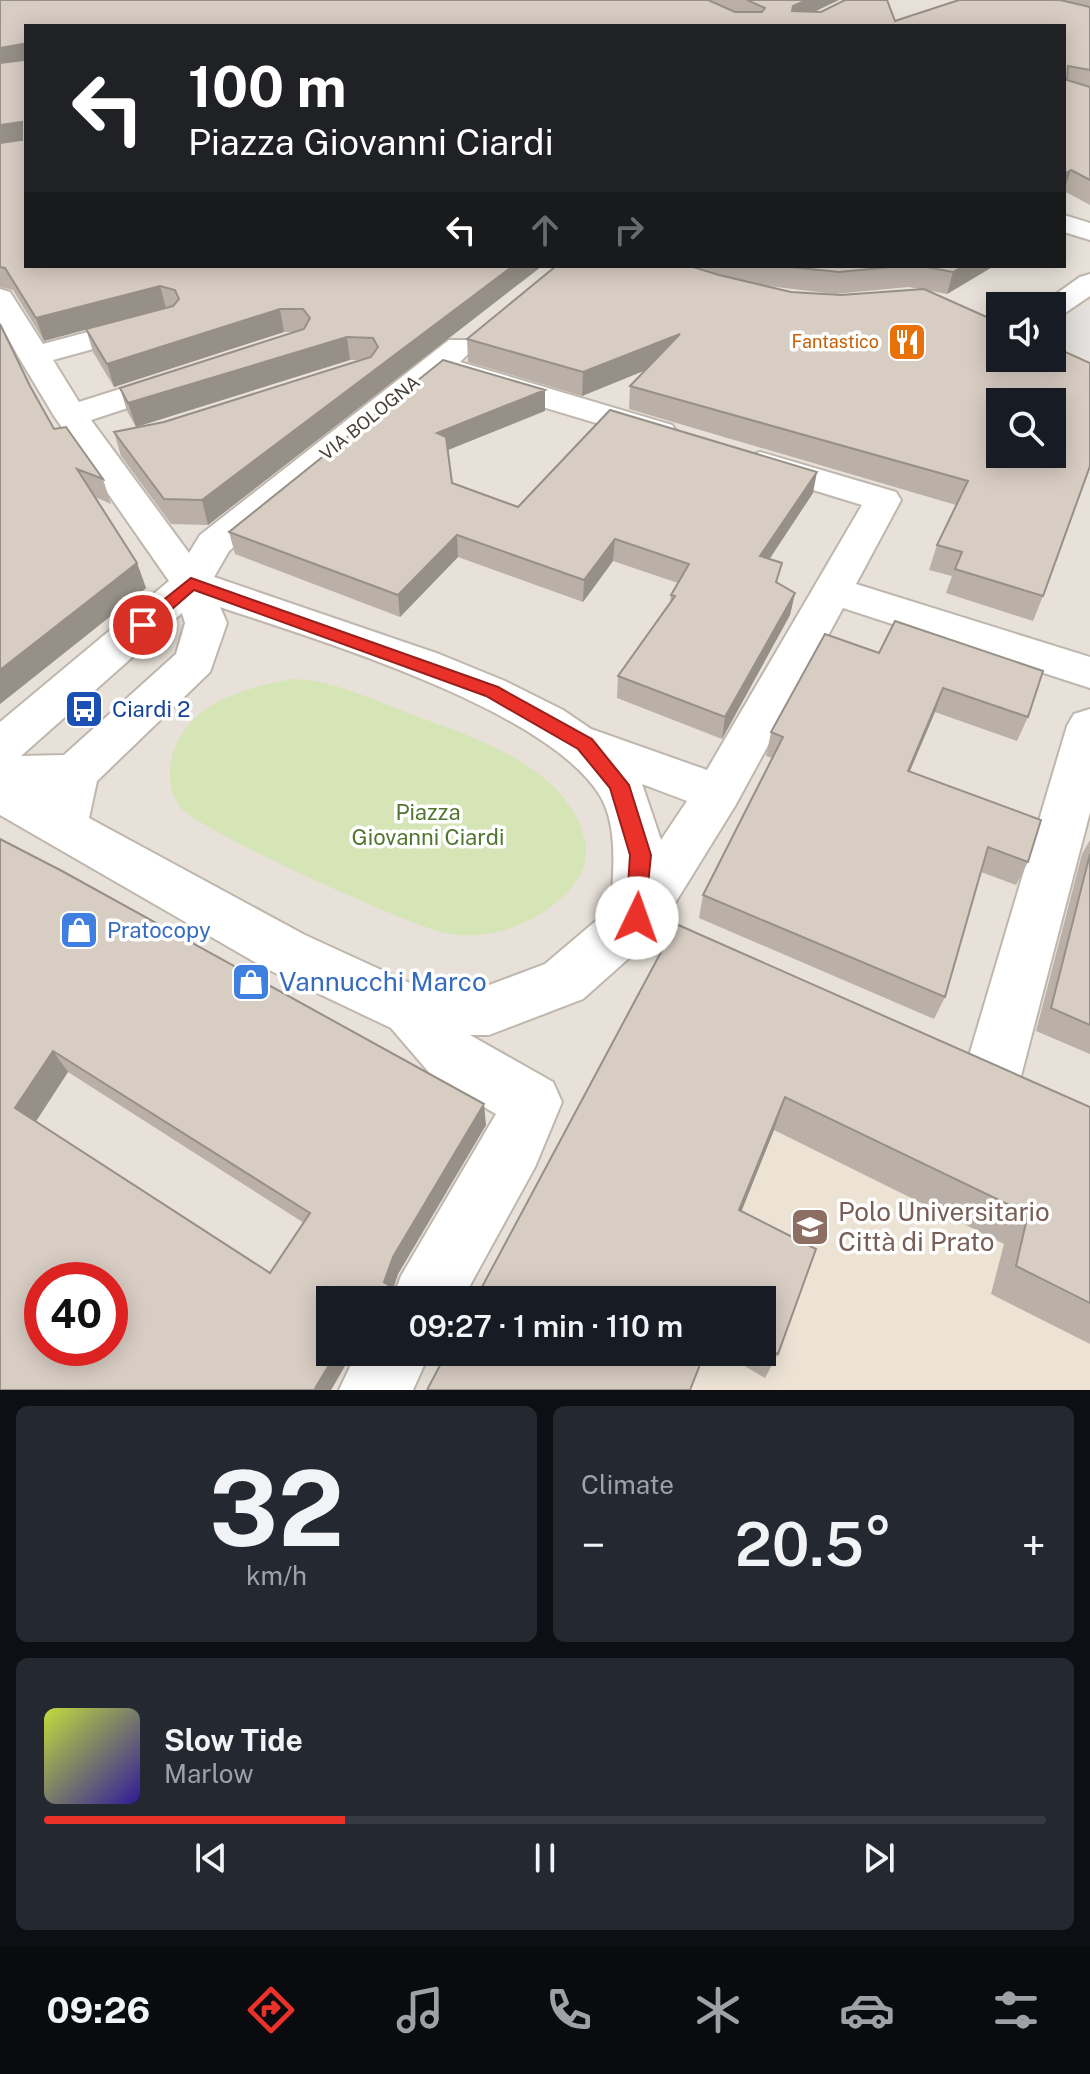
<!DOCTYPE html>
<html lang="en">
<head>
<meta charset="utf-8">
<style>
	body { margin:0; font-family:"Public Sans",sans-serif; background:#242831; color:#f1f3f6; height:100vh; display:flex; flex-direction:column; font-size:30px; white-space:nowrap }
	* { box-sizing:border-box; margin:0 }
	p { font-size:26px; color:#9ea1a6 }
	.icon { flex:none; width:44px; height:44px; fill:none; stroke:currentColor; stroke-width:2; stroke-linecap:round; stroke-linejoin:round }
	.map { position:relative; height:1390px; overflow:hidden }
	.side { display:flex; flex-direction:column; gap:16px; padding:16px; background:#0d0f14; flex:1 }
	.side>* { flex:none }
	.hud { position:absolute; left:24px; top:24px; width:1042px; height:244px; border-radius:0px; box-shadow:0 4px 20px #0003; background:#202124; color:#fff; overflow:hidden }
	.controls { position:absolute; left:986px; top:292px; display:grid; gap:16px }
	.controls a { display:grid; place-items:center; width:80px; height:80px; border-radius:0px; background:#171b24; box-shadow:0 4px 20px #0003; font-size:40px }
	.speed { position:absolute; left:24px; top:1262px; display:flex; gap:16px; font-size:40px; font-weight:700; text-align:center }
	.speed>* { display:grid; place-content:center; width:104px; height:104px; border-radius:50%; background:#171b24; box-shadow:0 4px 20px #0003; line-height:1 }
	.speed .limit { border:12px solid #d22; background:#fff; color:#111 }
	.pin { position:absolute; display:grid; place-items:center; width:68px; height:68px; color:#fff; margin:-34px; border:4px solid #fff; border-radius:50%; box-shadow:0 2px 8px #0007 }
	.me { position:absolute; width:88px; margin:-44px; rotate:3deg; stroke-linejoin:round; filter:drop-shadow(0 0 6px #0008) }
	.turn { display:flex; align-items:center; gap:28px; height:168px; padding:0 32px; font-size:36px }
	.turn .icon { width:104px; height:104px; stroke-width:2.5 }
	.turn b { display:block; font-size:56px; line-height:68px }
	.lanes { display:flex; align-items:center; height:76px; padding:0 32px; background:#0003; justify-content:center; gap:40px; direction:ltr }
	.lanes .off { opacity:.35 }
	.big { font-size:60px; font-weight:600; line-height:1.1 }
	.side .widget { flex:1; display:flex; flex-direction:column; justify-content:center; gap:12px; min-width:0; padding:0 28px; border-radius:12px; background:#242831 }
	.side .dial { align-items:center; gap:0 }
	.dial b { font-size:104px; line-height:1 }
	.song { display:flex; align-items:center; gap:24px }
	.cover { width:96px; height:96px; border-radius:12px; background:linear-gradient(135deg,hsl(70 70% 55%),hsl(250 70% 35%)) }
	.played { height:8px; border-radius:4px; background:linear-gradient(90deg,#ea322b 30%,#363941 30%) }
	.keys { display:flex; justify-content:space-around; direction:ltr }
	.heat { display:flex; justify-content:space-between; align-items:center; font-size:44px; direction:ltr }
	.side .tiles { flex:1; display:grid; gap:16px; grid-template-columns:1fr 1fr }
	.widget:last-child { grid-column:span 2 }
	.trip { position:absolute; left:316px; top:1286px; width:460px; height:80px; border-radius:0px; background:#171b24; box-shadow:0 4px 20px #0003; font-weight:600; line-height:80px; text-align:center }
	.tabs { display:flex; height:128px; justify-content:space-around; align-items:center; background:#090b0e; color:#9ea1a6 }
	.tabs .icon { width:56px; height:56px }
	.tabs .selected { color:#ea322b }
	.tabs b { font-size:36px; color:#f1f3f6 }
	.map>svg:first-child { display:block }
	.residential { fill:#e7e1d9; fill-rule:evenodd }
	.education { fill:#ece3d5 }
	.green { fill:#d5e5b6 }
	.parking { fill:#e3e0de }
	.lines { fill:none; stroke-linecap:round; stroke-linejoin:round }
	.minor-casing { stroke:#bfb6ad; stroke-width:4 }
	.minor { fill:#fff; fill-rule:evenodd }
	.wall { fill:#bab0a8; fill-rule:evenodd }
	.shaded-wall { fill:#979088 }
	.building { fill:#d8cdc3; stroke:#979088; stroke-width:2; fill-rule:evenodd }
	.route { fill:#ea322b; stroke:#98201c; stroke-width:2 }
	.labels { text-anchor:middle; stroke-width:7; stroke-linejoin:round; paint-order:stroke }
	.far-food-label { font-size:18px; fill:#c56008; stroke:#fff; text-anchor:end }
	.far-street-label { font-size:18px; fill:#474039; stroke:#fff }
	.transit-label { font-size:22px; fill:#164399; stroke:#fff; text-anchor:start }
	.park-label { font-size:22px; fill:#527530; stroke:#fff }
	.shop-label { font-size:22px; fill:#366cbe; stroke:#fff; text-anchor:start }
	.near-shop-label { font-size:26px; fill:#366cbe; stroke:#fff; text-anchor:start }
	.near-education-label { font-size:26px; fill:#785e54; stroke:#fff; text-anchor:start }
</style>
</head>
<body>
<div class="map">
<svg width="1090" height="1390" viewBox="0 0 1090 1390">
	<rect width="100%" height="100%" fill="#f4f0ea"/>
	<path class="residential" d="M0 0H1090V1390H0ZM26 26H1064V266H26ZM1000 306H1052V358H1000ZM1000 402H1052V454H1000ZM42 1280H110V1348H42ZM330 1300H762V1352H330Z"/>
	<path class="education" d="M672 957 1090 1155V1390H445L465 1352H762V1300Z"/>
	<path class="green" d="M293 679C333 680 370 699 408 713 471 737 564 764 584 837 593 869 571 893 545 911 515 931 477 941 441 932 403 922 201 832 180 807 170 794 168 776 171 761 183 704 243 688 293 679Z"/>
	<path class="parking" d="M1090 304V359L1052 343V327Z"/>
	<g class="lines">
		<g class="minor-casing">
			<path id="minor" d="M1064 215 1090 223V240L1064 232Z
				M1090 274V296L1062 315 1052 318V306H1039L1080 277Z
				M0 289 10 292 43 344 148 316 159 319 163 325 159 331 53 360 79 402 167 374 178 371 189 374 194 381 189 388 91 420 189 553 200 535 449 340H471L475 347 460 362 672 425 677 432 672 439 660 442 442 377 229 551 214 577 439 654 505 681 563 710 591 729 707 770 862 505 748 470 742 463 748 456 760 452 896 492 901 500 856 584 1090 657V688L843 608 735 806 656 934 583 999 489 1035H470L553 1082 562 1102 535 1167 462 1300H392L401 1276 496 1114 433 1077 391 1028 267 969 0 815V722L169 581 54 416 18 356 0 323ZM220 607C318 640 544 708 599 794 619 825 613 874 611 908L545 964 489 985H414L305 935 89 818 97 781 210 672 227 623ZM182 613 185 623 176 654 64 755 21 756ZM642 784 687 801 661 840Z
				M1090 709V812L1021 1076 1013 1096 992 1104 971 1096 963 1076 1067 726 1074 714Z
				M357 1352H430L413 1390H339Z"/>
		</g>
		<use href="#minor" class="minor"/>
	</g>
	<path class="wall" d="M0 0H839L815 11 895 21 959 0H1090V205L1064 191 26 26V266H542L208 525 171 524 121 456 114 432 164 422 358 360H350L136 427 127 411 120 388 294 332H284L114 387 93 352 86 329 44 341 13 290 0 287Z
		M695 266H994L947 294 926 290 1043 596 1033 621 946 593 952 576 929 570 937 545 956 505 629 409 630 386 645 370 582 396 468 362 467 339 726 277ZM768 286 835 294 908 287 921 289 841 295 791 292Z
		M30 386 54 429 103 479 111 504 95 497 137 563 146 588 0 704Z
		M545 411 448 450 452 483 518 507 813 493 769 559 778 583 795 593 790 615 722 739 617 698 618 676 670 603 671 595 678 583 613 561 583 602 458 557 400 617 235 554 229 532Z
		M879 653 1028 717 1017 741 935 712 910 771 1028 862 1016 885 981 872 945 997 934 1019 699 918 703 895 772 758 766 756 771 732Z
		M0 839 486 1125 398 1274 392 1292 394 1300H330V1352H353L331 1390H0ZM68 1072 304 1223 270 1273 36 1121Z
		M1090 840V1054L1036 1031 1082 854Z
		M676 924 1090 1107V1344L991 1294 1004 1244 774 1130 741 1211 778 1354 765 1378 721 1352H762V1300H475Z"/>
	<path class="shaded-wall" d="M807 0H839L791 23 793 6Z
		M23 44 26 62 0 67V48Z
		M22 122 26 142 0 146V125Z
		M1071 170 1064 191V174Z
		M513 266H542L208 525 202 500Z
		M963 266H994L947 294 953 272Z
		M160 286 166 308 44 341 36 318Z
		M280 309 284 332 114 387 107 364Z
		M680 334 678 357 582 396 583 372Z
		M347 337 350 360 136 427 128 403Z
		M545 390V411L438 454 437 433Z
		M817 472 813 493 757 578 760 556Z
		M457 535 458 557 400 617 398 595Z
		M615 539 613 561 583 602 584 580Z
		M137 563 146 588 0 704V670Z
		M795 593 790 615 722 739 725 717Z
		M943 688 935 712 900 794 908 771Z
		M53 1051 68 1072 31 1129 15 1108Z
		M785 1097 774 1130 730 1240 739 1210Z
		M484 1104 486 1125 398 1274 392 1292 394 1300H381L384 1282 393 1257Z
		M337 1352H353L331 1390H314Z"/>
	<path class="building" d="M0 0H708L735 12H762L765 8 747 0H807L793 6 792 11 821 12 845 0H887L895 21 959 0H1060L1090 7V70L1068 66 1067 80 1090 87V180L1071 170 1064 174V26H26V266H513L202 500 164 499 114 432 164 422 371 357 378 347 373 338 347 337 128 403 120 388 304 329 310 318 303 309H280L107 364 86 329 173 306 179 299 175 290 160 286 36 318 5 268 0 267V143L22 140V122L0 125V63L23 60V44L0 48Z
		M556 266H690L719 275 791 292 841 295 924 289 1000 323V358H1052V346L1090 363V466L1043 596 955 569 962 552 937 545 968 481 630 386 680 334 583 372 467 339ZM1000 402H1052V454H1000Z
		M781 266H901L839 272Z
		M920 266H963L953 272Z
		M0 324 30 386 54 429 66 427 103 479 77 469 137 563 0 670Z
		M443 360 545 390 437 433 446 437 452 483 518 507 610 410 817 472 760 556 782 563 776 582 795 593 725 717 618 676 675 596 671 595 689 564 615 539 584 580 457 535 398 595 229 532Z
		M895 621 1043 671 1028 717 943 688 908 771 1041 820 1028 862 988 847 945 997 703 895 783 737 771 732 825 634 879 653Z
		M0 839 62 871 484 1104 393 1257 384 1282 390 1286 381 1300H372L369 1298 368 1300H330V1352H337L314 1390H0ZM53 1051 310 1213 270 1273 15 1108ZM42 1280H110V1348H42Z
		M1090 854V1025L1051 1008Z
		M676 924 1090 1107V1303L1016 1266 1028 1214 785 1097 739 1210 816 1249 778 1354 762 1345V1300H475Z
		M447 1352H705L690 1390H427Z"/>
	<path class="route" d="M191 578 498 687 592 739 629 785 651 855 644 925H629L626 918 630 855 610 788 578 749 486 696 194 590 149 629H137V621Z"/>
	<defs>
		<g id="restaurant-square" transform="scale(2)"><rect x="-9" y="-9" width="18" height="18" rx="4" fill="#e8710a" stroke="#fff"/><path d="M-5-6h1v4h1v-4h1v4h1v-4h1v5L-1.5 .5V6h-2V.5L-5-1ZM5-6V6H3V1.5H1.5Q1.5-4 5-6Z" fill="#fff"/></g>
		<g id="bus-square" transform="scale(2)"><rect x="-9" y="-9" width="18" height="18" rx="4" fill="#1a4fb4" stroke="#fff"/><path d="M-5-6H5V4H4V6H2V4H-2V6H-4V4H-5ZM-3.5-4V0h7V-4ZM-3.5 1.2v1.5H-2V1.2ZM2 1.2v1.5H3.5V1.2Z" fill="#fff"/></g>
		<g id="shop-square" transform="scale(2)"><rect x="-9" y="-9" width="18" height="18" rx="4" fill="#3f7fe0" stroke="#fff"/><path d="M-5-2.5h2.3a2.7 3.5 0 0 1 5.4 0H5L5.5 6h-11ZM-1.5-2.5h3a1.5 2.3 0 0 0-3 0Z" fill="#fff"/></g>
		<g id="university-square" transform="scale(2)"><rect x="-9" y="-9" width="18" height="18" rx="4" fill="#8d6e63" stroke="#fff"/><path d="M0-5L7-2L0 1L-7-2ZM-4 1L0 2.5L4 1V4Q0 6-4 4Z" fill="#fff"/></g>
	</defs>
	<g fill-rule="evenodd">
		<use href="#restaurant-square" x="907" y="342"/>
		<use href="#bus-square" x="84" y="709"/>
		<use href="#shop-square" x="79" y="930"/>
		<use href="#shop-square" x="251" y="982"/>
		<use href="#university-square" x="810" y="1227"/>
	</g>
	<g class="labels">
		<g class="far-food-label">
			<text x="879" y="348">Fantastico</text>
		</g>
		<g class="far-street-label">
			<text transform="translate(370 418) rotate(-39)" y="6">VIA BOLOGNA</text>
		</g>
		<g class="transit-label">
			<text x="112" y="717">Ciardi 2</text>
		</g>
		<g class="park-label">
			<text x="428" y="820">Piazza<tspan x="428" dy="25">Giovanni Ciardi</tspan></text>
		</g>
		<g class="shop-label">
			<text x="107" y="938">Pratocopy</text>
		</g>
		<g class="near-shop-label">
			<text x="279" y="991">Vannucchi Marco</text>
		</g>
		<g class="near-education-label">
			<text x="838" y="1221">Polo Universitario<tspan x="838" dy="30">Città di Prato</tspan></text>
		</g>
	</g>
</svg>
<div class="controls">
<a><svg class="icon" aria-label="sound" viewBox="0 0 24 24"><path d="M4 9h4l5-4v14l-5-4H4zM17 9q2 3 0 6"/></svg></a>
<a><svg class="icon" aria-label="search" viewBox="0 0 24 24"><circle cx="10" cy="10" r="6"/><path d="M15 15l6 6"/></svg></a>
</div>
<div class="speed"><div class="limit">40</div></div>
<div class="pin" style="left:143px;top:625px;background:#d93025"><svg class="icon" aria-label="arrive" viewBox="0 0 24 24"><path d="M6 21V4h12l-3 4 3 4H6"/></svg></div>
<svg class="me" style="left:637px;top:918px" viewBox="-20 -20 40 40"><circle r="19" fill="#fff"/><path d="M0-13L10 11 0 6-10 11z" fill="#ea322b"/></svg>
<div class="trip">09:27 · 1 min · 110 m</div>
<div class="hud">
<div class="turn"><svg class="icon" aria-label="left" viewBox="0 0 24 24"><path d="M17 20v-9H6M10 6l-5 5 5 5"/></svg><div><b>100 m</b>Piazza Giovanni Ciardi</div></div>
<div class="lanes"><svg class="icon" aria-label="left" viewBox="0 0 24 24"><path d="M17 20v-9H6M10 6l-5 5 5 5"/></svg><svg class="icon off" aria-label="ahead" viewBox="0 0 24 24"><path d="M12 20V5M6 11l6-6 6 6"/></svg><svg class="icon off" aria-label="right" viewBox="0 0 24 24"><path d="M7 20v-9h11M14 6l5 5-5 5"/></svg></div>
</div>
</div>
<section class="side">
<div class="tiles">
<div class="widget dial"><b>32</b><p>km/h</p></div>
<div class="widget"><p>Climate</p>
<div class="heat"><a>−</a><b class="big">20.5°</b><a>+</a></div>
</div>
<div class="widget">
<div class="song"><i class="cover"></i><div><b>Slow Tide</b><p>Marlow</p></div></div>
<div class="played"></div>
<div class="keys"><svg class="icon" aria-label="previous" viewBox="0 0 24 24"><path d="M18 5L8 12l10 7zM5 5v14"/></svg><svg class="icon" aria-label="pause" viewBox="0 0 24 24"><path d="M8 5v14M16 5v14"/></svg><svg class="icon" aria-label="next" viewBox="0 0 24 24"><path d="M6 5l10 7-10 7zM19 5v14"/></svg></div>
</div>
</div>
</section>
<nav class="tabs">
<b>09:26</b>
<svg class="icon selected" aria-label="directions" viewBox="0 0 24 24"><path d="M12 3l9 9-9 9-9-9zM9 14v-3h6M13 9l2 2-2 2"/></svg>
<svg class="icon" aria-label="music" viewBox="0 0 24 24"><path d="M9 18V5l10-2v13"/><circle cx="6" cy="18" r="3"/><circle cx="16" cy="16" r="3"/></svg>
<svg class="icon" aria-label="phone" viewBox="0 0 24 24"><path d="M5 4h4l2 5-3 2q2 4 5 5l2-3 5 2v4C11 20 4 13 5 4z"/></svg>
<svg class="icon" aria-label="climate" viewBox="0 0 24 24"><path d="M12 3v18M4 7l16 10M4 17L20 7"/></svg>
<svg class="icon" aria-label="car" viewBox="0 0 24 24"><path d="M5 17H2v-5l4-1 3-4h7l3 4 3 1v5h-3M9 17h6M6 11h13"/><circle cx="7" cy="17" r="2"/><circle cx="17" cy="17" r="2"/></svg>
<svg class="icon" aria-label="filters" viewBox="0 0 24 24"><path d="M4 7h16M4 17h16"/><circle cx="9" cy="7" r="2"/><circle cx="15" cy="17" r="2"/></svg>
</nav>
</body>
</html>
